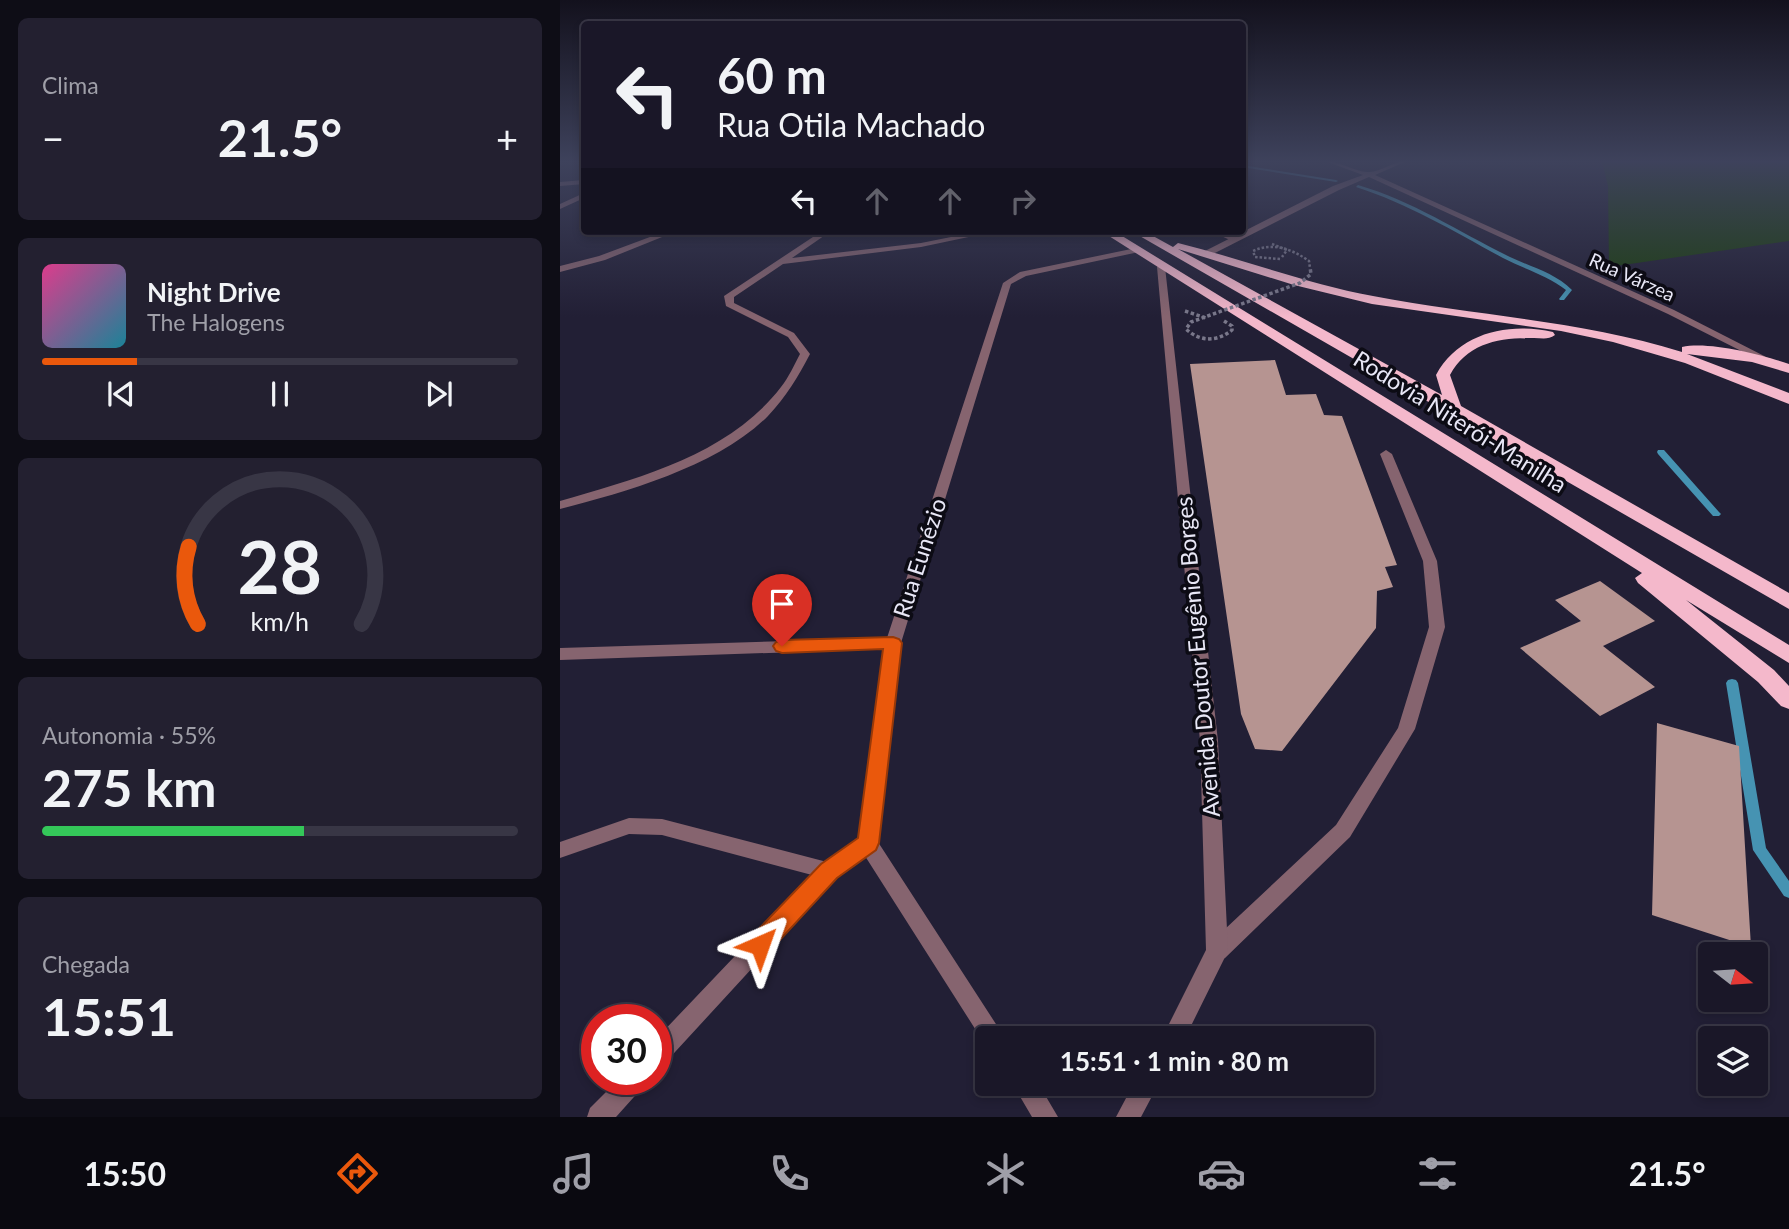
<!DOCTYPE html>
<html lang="pt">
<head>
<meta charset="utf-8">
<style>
	body { margin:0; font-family:Lato,sans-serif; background:#232030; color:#f1f3f6; height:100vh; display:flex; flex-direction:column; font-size:26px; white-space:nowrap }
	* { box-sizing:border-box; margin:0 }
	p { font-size:23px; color:#9f9fa8 }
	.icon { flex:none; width:38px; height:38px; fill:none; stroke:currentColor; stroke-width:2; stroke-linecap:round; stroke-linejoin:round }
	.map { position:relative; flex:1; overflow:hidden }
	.details { display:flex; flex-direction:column; gap:18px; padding:18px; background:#0e0d16; width:560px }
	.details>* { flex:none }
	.top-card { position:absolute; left:21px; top:21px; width:665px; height:214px; border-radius:7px; box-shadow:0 4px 10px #0003,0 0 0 2px #383645; background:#1a1728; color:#f1f3f6; overflow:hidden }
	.needle { width:46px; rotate:107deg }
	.controls { position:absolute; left:1138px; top:942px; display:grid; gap:14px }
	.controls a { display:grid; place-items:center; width:70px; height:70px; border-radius:7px; background:#1a1728; box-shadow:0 4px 10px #0003,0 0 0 2px #383645; font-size:35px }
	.speed { position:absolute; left:21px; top:1004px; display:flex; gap:14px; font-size:35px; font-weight:700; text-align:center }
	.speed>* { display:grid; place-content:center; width:91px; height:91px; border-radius:50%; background:#1a1728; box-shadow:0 4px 10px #0003,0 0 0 2px #383645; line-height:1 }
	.speed .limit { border:10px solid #d22; background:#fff; color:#111 }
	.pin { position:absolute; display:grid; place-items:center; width:60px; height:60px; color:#fff; margin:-72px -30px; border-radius:50% 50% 50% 0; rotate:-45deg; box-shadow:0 0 7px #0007 }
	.pin .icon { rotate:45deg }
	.me { position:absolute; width:77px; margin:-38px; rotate:43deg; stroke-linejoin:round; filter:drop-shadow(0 0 5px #0008) }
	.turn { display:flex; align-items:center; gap:24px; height:147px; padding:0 21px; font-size:32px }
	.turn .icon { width:91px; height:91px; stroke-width:2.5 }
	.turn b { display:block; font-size:49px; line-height:60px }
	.lanes { display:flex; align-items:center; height:66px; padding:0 21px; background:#0003; justify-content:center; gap:35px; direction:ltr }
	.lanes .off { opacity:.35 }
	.big { font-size:52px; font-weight:700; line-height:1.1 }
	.details .widget { flex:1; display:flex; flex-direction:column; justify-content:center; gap:10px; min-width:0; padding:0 24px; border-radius:10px; background:#232030 }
	.details .dial { align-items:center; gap:0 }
	.dial svg { height:182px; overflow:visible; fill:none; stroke:#383645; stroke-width:7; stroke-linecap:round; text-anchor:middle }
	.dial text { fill:#f1f3f6; stroke:none }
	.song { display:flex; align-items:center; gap:21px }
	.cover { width:84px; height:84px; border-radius:10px; background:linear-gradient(135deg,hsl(330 70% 55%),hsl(190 70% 35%)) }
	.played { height:7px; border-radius:4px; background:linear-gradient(90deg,#ea580c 20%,#383645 20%) }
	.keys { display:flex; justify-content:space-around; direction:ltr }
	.heat { display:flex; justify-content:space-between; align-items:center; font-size:38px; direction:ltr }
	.charge { height:10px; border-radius:5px; background:linear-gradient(90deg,#34c759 55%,#383645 0) }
	.trip { position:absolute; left:415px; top:1026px; width:399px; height:70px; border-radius:7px; background:#1a1728; box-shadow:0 4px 10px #0003,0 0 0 2px #383645; font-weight:700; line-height:70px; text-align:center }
	.menu { display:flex; height:112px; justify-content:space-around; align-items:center; background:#0a0910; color:#9f9fa8 }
	.menu .icon { width:49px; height:49px }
	.menu .active { color:#ea580c }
	.menu b { font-size:32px; color:#f1f3f6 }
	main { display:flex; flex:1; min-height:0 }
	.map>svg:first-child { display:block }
	.green { fill:#1c3e0e }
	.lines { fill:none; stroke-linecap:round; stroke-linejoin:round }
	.stream { fill:#4693b2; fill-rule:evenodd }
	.building { fill:#b69491 }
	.path-far1 { stroke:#79778a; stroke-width:2.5; stroke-dasharray:2.5 2; stroke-linecap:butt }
	.path { stroke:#79778a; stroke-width:3.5; stroke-dasharray:3.5 2.5; stroke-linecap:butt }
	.service { fill:#86646f; fill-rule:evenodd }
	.minor { fill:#86646f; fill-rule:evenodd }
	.trunk { fill:#f4b8cb; fill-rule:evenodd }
	.path-bridge-far1 { stroke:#79778a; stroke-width:2.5; stroke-dasharray:2.5 2; stroke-linecap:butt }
	.path-bridge { stroke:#79778a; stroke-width:3.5; stroke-dasharray:3.5 2.5; stroke-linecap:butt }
	.route { fill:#ea580c; stroke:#983908; stroke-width:2 }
	.labels { text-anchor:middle; stroke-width:7; stroke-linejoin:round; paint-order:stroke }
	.far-street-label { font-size:19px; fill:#e8e7f6; stroke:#0c0b14 }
	.street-label { font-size:23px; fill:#e8e7f6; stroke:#0c0b14 }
</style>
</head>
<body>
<main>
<section class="details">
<div class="widget"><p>Clima</p>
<div class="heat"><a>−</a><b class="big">21.5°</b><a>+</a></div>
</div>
<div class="widget">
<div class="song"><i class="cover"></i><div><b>Night Drive</b><p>The Halogens</p></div></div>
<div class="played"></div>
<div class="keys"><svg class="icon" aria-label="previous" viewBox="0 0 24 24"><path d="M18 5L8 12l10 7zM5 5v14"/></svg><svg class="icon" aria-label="pause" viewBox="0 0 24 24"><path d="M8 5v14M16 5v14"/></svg><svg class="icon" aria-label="next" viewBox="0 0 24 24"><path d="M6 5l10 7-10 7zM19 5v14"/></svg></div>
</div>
<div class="widget dial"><svg viewBox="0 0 100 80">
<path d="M14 69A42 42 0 1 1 86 69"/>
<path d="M14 69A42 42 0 0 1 10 35" stroke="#ea580c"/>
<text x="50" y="56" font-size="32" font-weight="700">28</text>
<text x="50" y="72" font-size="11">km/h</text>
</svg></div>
<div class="widget"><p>Autonomia · 55%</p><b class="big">275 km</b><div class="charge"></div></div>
<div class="widget"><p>Chegada</p><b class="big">15:51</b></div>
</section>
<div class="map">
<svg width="1229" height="1117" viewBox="0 0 1229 1117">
	<rect width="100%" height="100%" fill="#221f35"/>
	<path class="green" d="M1042 161H1229V241L1049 267 1048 186Z"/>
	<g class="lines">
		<path class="stream" d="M682 165 776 180 778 181 776 182 682 167Z
			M798 185C853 201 899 232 950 257 971 267 995 273 1012 290L1004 300H1000L999 299 1006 290C987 275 964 269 943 258 895 232 849 204 796 187Z
			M1098 450H1104L1159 512 1161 514 1159 516H1153L1098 454 1097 452Z
			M1172 679 1176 680 1178 683 1206 848 1229 881V898L1224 896 1193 850 1166 683 1168 680Z"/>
	</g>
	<path class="building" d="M715 360 726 395 756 394 764 415 782 416 837 565 825 567 833 587 817 591 816 628 722 751 695 749 681 714 630 364Z
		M1040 581 1095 621 1043 646 1095 687 1040 716 960 648 1021 621 995 600Z
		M1097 723 1179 746 1191 947 1092 915Z"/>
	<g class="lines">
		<path class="path-far1" d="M712 244 727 250 722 257"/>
		<path class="path" d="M625 311 646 318"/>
		<path class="service" d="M650 231H661L677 238 670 240Z
			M826 450 832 454 877 561 885 627 855 729 790 837 665 958 657 961 649 958 646 951 649 944 776 825 838 728 869 627 863 561 820 454Z"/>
		<path class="minor" d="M765 161C780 161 797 173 809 172 821 172 833 161 847 161L815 175 1114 310 1212 360 1207 363 1203 362 1108 314 809 177 779 190 649 256H643V252L773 186 803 175Z
			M24 180V184L0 186V182Z
			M24 193V198L0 209V204Z
			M106 231H117L45 260 0 272V266L39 256Z
			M262 231H271L232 258 361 243 421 231H437L361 247 223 264 174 297V303L234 333 250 354C238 377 226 397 208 416 158 466 67 492 0 509V501C78 478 169 455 221 387 229 377 234 365 240 354L228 337 166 306 164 296Z
			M576 248H579V252L466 276 451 284 341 643 318 842 445 1038H427L426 1046 305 856 276 877 104 1064 96 1067V1039L252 875 102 835 69 834 0 858V842L69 818 102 819 267 862 299 839 324 649 0 660V648L327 638 443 283 460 272Z
			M601 264 605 267 658 741 668 951 625 1038H602L646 950 640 741 597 267Z
			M58 1080H86L82 1088 56 1117H27L30 1108Z
			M452 1083H478L498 1117H472Z
			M574 1083H599L581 1117H556Z"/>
		<path class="trunk" d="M541 231H554L1229 645V663L1126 600 1214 670 1229 686V709L1221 706 1198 682 1078 583 1075 578 1082 573Z
			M571 231H584L613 247 618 243C683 259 747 284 813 296 916 316 1021 320 1122 352V347C1150 341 1202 355 1229 364V373L1192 362 1127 354 1229 393V404L1125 363 1053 342 1001 331 812 304 734 285 618 249 882 395 876 375C899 333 948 322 993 332L995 335C988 340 982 338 974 338 940 337 907 343 890 375L901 406 1229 593V609Z"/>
		<path class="path-bridge-far1" d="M720 259 695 257 693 251C713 242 732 249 749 261L750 268"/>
		<path class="path-bridge" d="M664 321 672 326V330C657 342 640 342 626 329L631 322 740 283 751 274 750 267"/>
	</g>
	<linearGradient id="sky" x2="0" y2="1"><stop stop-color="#13111d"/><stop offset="0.51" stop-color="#3e425c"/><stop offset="1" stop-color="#3e425c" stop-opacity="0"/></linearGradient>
	<rect width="1229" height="317" fill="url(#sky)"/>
	<path class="route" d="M333 637 339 639 342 643 319 843 316 850 277 878 208 953 200 956 191 953 188 945 191 937 261 864 298 838 323 649 222 653 216 651 213 646 216 642 222 640Z"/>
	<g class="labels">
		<g class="far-street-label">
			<text transform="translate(1072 277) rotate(24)" y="7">Rua Várzea</text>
		</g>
		<g class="street-label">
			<text transform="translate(900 422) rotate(32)" y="8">Rodovia Niterói-Manilha</text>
			<text transform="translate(360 558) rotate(-72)" y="8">Rua Eunézio</text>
			<text transform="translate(638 657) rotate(-95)" y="8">Avenida Doutor Eugênio Borges</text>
		</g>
	</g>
</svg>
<div class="controls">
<a><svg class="needle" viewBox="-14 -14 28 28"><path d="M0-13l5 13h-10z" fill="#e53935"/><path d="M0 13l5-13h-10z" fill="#9f9fa8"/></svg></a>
<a><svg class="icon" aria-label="layers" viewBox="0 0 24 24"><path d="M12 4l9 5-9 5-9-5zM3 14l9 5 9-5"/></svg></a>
</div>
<div class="speed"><div class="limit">30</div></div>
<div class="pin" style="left:222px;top:646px;background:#d93025"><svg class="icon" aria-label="arrive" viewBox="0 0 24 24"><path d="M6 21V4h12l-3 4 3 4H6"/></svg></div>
<svg class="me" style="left:200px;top:945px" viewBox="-20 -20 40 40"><path d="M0-17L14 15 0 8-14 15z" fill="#ea580c" stroke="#fff" stroke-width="4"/></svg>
<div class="trip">15:51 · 1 min · 80 m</div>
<div class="top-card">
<div class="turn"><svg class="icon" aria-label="left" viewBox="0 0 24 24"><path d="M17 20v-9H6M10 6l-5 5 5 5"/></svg><div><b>60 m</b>Rua Otila Machado</div></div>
<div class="lanes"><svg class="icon" aria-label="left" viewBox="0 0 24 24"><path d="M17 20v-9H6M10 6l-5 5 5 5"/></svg><svg class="icon off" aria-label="ahead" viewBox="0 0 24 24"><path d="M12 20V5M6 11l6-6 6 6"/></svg><svg class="icon off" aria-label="ahead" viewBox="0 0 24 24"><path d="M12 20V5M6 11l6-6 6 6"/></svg><svg class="icon off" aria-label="right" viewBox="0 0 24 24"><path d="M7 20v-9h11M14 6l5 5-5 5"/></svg></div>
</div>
</div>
</main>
<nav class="menu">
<b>15:50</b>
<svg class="icon active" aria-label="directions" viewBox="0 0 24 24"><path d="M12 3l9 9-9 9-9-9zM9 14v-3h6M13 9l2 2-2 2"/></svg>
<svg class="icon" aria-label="music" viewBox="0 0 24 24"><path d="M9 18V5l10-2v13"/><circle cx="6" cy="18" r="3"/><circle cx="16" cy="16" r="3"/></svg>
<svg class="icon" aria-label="phone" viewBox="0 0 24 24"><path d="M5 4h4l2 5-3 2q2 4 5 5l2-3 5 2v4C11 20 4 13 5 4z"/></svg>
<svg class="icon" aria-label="climate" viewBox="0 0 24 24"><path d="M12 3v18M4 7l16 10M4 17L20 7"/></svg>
<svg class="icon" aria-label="car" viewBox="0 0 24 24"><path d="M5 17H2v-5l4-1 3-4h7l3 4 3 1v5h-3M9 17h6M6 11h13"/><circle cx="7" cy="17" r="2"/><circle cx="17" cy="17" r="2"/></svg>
<svg class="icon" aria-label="filters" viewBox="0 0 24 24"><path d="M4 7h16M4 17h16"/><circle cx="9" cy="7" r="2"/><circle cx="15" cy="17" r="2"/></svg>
<b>21.5°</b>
</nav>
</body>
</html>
